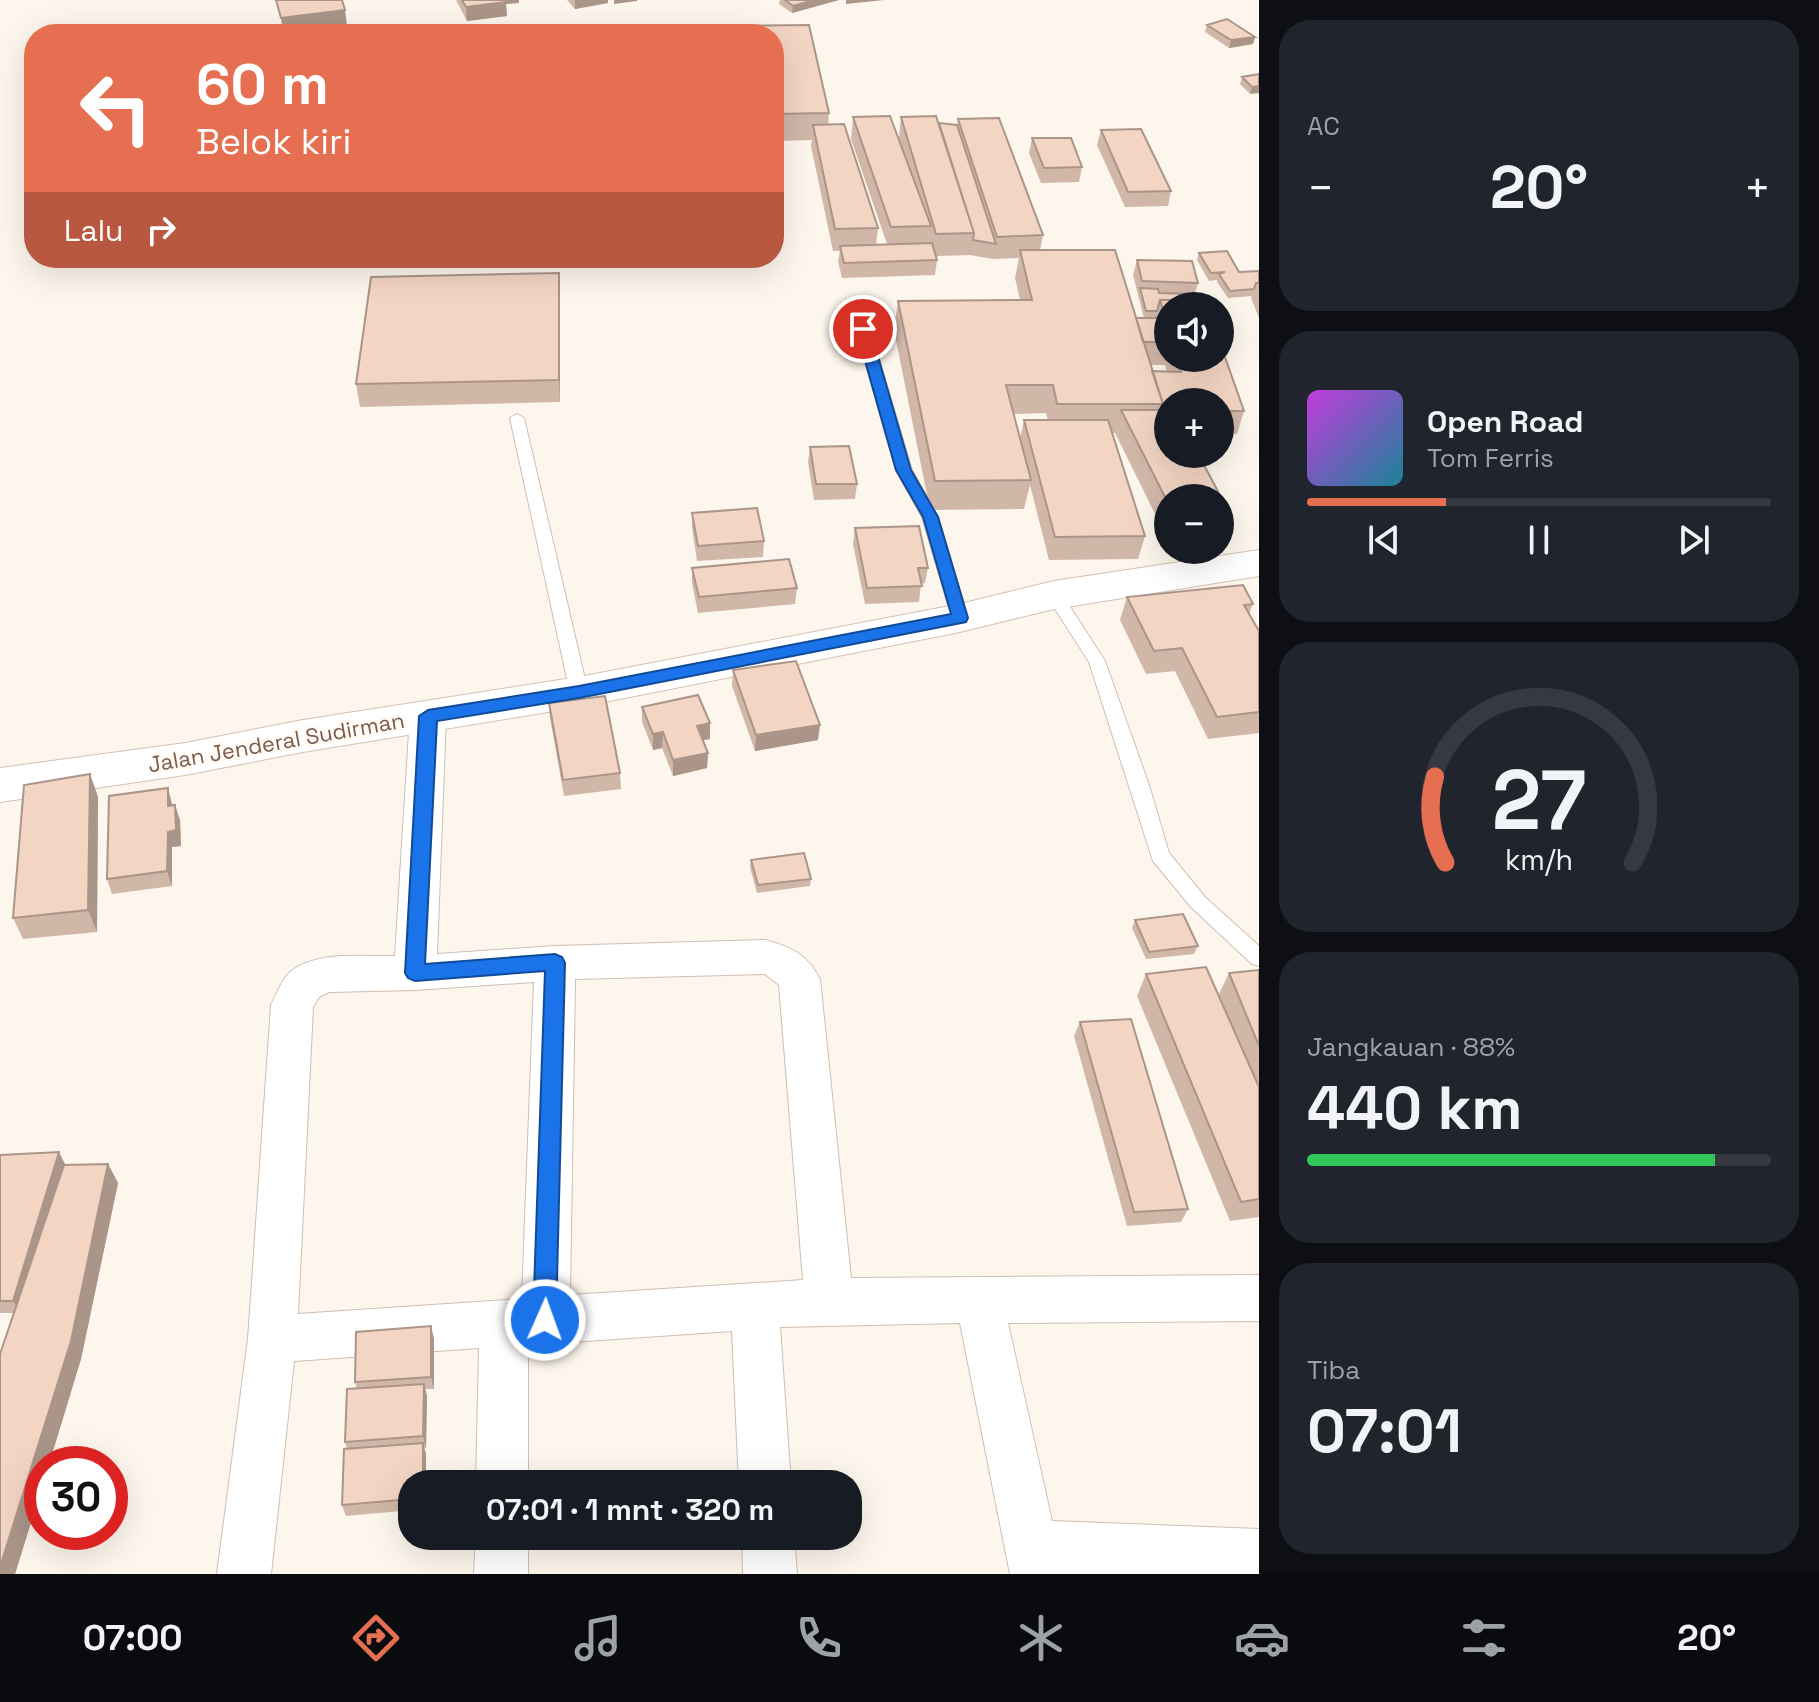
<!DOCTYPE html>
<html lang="id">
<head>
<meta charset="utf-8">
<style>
	body { margin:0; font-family:"Space Grotesk",sans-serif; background:#20242c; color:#f1f3f6; height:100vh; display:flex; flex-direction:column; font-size:30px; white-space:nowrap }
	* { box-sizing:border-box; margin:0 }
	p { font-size:26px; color:#9ea1a6 }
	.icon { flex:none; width:44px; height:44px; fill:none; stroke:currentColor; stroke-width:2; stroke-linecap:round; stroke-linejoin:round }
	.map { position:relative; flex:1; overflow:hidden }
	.sheet { display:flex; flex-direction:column; gap:20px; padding:20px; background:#0d0f14; width:560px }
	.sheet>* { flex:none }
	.hud { position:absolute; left:24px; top:24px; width:760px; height:244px; border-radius:32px; box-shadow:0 8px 32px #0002; background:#e76f51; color:#fff; overflow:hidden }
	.fabs { position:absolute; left:1154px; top:292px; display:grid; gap:16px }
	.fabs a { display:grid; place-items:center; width:80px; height:80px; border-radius:50%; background:#171b24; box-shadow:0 8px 32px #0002; font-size:40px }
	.speed { position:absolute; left:24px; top:1446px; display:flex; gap:16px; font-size:40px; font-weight:700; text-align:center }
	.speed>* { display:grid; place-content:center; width:104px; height:104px; border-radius:50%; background:#171b24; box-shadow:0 8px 32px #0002; line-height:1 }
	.speed .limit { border:12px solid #d22; background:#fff; color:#111 }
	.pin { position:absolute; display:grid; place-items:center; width:68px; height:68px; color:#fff; margin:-34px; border:4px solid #fff; border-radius:50%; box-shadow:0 2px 8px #0007 }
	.me { position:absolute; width:88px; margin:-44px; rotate:2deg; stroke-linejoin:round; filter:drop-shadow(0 0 6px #0008) }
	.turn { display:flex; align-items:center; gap:28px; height:168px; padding:0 40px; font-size:36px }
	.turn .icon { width:104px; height:104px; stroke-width:2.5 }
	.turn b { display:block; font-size:56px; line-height:68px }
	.then { display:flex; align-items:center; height:76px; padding:0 40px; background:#0003; gap:16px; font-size:30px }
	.big { font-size:60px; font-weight:600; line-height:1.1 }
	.sheet .tile { flex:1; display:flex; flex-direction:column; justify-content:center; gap:12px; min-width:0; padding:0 28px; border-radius:32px; background:#20242c }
	.sheet .dial { align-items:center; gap:0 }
	.dial svg { height:208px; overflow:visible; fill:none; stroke:#363941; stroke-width:7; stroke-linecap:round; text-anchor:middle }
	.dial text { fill:#f1f3f6; stroke:none }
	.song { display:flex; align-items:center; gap:24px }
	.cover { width:96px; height:96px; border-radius:12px; background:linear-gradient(135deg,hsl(290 70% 55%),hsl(190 70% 35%)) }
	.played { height:8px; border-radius:4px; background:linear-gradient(90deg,#e76f51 30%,#363941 30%) }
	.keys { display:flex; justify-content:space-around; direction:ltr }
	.heat { display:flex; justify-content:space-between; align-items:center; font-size:44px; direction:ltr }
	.charge { height:12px; border-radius:6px; background:linear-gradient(90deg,#34c759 88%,#363941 0) }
	.trip { position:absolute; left:398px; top:1470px; width:464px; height:80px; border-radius:32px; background:#171b24; box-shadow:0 8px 32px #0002; font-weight:600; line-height:80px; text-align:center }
	.tabs { display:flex; height:128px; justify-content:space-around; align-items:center; background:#090b0e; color:#9ea1a6 }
	.tabs .icon { width:56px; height:56px }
	.tabs .active { color:#e76f51 }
	.tabs b { font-size:36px; color:#f1f3f6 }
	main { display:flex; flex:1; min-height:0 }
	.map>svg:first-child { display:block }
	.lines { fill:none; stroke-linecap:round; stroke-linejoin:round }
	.lane-casing { stroke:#d1beb0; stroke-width:2 }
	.street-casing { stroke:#d1beb0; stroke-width:2 }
	.secondary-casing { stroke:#d6c0b0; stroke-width:2 }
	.lane { fill:#fff; fill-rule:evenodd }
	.street { fill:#fff; fill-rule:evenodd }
	.secondary { fill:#fff; fill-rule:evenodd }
	.wall { fill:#d1b7a8; fill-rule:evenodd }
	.shaded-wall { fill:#aa9588 }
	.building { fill:#f3d5c3; stroke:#aa9588; stroke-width:2 }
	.route { fill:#1a73e8; stroke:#114b97; stroke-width:2 }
	.labels { text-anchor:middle; stroke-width:6; stroke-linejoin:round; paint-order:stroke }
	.street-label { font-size:22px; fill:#7a5c4d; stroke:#fffaf3 }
</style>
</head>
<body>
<main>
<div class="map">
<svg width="1259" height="1574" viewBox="0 0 1259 1574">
	<rect width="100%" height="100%" fill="#fdf6ec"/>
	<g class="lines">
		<g class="lane-casing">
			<path id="lane" d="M863 325 870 329 912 470 938 517 968 618 966 622H954L952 618 922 517 896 470 856 329Z
				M517 414 524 418 588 692 579 698 570 692 510 418Z
				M1054 589 1060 591 1105 661 1149 785 1169 853 1205 897 1259 946V966L1252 964 1191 907 1153 861 1089 662 1046 595Z"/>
		</g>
		<g class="street-casing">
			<path id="street" d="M428 703 441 707 446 716 437 954 555 946 765 940C791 947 807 954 820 979L851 1278 1259 1275V1321L1008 1323 1052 1521 1259 1529V1574H1010L960 1323 780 1327 791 1484H739L732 1331 528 1345V1484H476L479 1348 294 1361 271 1574H217L248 1339 271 1005C276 995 282 979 290 972 317 950 363 957 395 956L410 716 415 707ZM765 974 779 985 803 1280 570 1295 575 979ZM534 982 522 1299 298 1314 313 1007 319 997 329 992 415 990Z
				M476 1536H528V1574H474Z
				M742 1536H794L797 1574H743Z"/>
		</g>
		<g class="secondary-casing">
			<path id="secondary" d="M1259 550V576L1054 609 960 632 579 707 303 752 185 775 0 802V768L185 743 303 720 579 677 960 604 1054 581Z"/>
		</g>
		<use href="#lane" class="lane"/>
		<use href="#street" class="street"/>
		<use href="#secondary" class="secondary"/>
	</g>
	<path class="wall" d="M456 0H519V3L506 4 507 16 467 21Z
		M567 0H608V3L575 9Z
		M780 0H839L792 13 779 4Z
		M809 25 829 113 828 125 844 124 878 228 876 245 887 244 851 139 853 117 890 116 899 138 901 117 936 116 939 123 957 125 958 119 999 118 1043 235 1040 250H1115L1136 318H1144L1133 275 1137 260 1192 261 1198 283 1193 298V300H1205L1207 306H1168V358H1220V343L1244 411 1237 434H1220V402H1168V454H1198L1229 512 1221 534 1220 498H1168V534H1165L1115 433H1112L1145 536 1138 559 1049 560 1030 485 1024 509 930 510 894 330 898 301 1020 300 1015 278 1019 258 993 259 970 255 936 256 937 260 935 275 842 278 838 261 840 251H833L811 146 812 140 774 141V34H700V26ZM1150 365H1165L1167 372 1152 371ZM1046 413 1048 420H1024L1020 438 1014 414Z
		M1207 25 1255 37 1253 44 1229 48 1205 32Z
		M1259 74 1250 94 1240 84 1242 77Z
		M1101 130 1171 191 1168 206 1125 207 1097 145Z
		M1032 138 1082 167 1079 182 1041 183 1029 153Z
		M1199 253 1239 272 1259 271V318L1251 298 1252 296 1228 298 1217 282V280L1209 281 1197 260Z
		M560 295V402L360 407 356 384Z
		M810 447 857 484 855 499 814 500 808 462Z
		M692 513 764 541 763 557 697 561 692 528Z
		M855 528 928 568 925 583 921 584 919 602 865 604 853 544Z
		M692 568 797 588 795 604 698 613 692 583Z
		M1127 597 1253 604 1249 614 1259 631V733L1208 739 1175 671 1146 674 1120 620Z
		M733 670 818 740 755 751 732 686Z
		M549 703 620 773 621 789 564 796 550 718Z
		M642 707 710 723V739L703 740 708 753 707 768 673 776 662 748 653 750 642 722Z
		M90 774 98 797 97 932 23 939 13 918Z
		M172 804 180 820 181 846 172 847V886L112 894 107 879Z
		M751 860 811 879 810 886 757 893 750 867Z
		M1135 920 1198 946 1194 954 1146 959 1132 928Z
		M1259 970V1217L1230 1221 1137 996 1146 974 1230 1021 1219 994 1229 973Z
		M1080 1022 1188 1209 1181 1222 1127 1226 1074 1036Z
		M0 1155 65 1165 108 1164 118 1183 81 1359 49 1464H42V1487L15 1574 14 1313H0Z
		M434 1339V1389H425L427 1396 426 1448H424L426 1454 412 1484V1510L346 1516 342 1505 347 1449 345 1442 357 1389 355 1382Z"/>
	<path class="shaded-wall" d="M500 0H519V3L506 4 507 16 467 21 466 7Z
		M575 0H608V3L575 9Z
		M614 0H637V1L614 4Z
		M814 0H839L792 13 793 6Z
		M846 0H884L846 4Z
		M345 10 347 25 283 32 281 18Z
		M1255 37 1253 44 1229 48 1231 40Z
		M1259 86V93L1250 94 1252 87Z
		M559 273 560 295V402L559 380Z
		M710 723V739L697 741V726Z
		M820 725 818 740 755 751 756 735Z
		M663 732 662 748 653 750V734Z
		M708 753 707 768 673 776V760Z
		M90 774 98 797 97 932 88 910Z
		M168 788 172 804 173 822 168 806Z
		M175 805 180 820 181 846 172 847V886L167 871 168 832Z
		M59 1152 66 1166 21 1314 13 1301Z
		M108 1164 118 1183 81 1359 49 1464H42V1487L15 1574H0V1567Z
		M431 1326 434 1339V1389L431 1377Z
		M424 1384 427 1396 426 1448 423 1436Z
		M423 1443 426 1454V1484H423Z"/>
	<path class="building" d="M276 0H342L345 10 281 18Z
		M462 0H505L506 2 466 7Z
		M785 0H814L793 6Z
		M1227 19 1255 37 1231 40 1207 25Z
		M809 25 829 113 774 114V34H701L700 26Z
		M1259 74V86L1252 87 1242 77Z
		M890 116 931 226 891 227 853 117Z
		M936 116 974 233 936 234 901 117Z
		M999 118 1043 235 997 237 958 119Z
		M939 123 957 125 996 244 973 240 974 233Z
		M844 124 878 228 835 229 813 125Z
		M1141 129 1171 191 1128 192 1101 130Z
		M1032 138H1071L1082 167 1044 168Z
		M932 243 937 260 844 263 840 246Z
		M1020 250H1115L1163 404H1057L1053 385H1006L1031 480 935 481 898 301 1032 300Z
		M1227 251 1239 272 1259 271V283H1256L1254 289 1230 291 1219 274 1225 272 1211 273 1199 253Z
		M1137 260 1192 261 1198 283 1142 281Z
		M559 273V380L356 384 371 277Z
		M1140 288 1158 289 1159 293 1192 294 1193 300H1160L1157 311H1146Z
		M1160 300H1205L1207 306H1168V342H1143L1136 318H1166Z
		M1220 343 1244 411H1220V402H1168V454H1198L1229 512H1220V498H1168V503L1121 410H1161L1163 404 1152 371 1181 372 1177 358H1220Z
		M1024 420H1108L1145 536 1055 537Z
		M849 446 857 484H816L810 447Z
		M757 508 764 541 698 546 692 513Z
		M919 526 928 568H918L922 586 867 588 855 528Z
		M789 559 797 588 699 597 692 568Z
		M1243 585 1253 604 1244 605 1259 631V712L1217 717 1182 648 1154 651 1127 597Z
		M796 661 820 725 756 735 733 670Z
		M698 695 710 723 697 726 708 753 673 760 663 732 653 734 642 707Z
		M605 696 620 773 563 780 549 703Z
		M90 774 88 910 13 918 24 785Z
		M168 788V806L175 805 176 830 168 832 167 871 107 879 109 796Z
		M804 853 811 879 758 885 751 860Z
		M1183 914 1198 946 1149 952 1135 920Z
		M1206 967 1259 1087V1199L1241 1202 1146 974Z
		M1259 970V1046L1229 973Z
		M1131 1019 1188 1209 1134 1212 1080 1022Z
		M59 1152 13 1301H0V1155Z
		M108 1164 71 1341 0 1567V1354L64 1165Z
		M431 1326V1377L355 1382 356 1332Z
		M424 1384 423 1436 345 1442 347 1389Z
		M423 1443V1484H412V1499L342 1505 344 1449Z"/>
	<path class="route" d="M863 325 870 329 911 470 938 517 968 618 966 622 579 698 437 721 425 964 555 954 562 957 565 963 556 1320 553 1328 545 1332 537 1328 533 1320 545 971 415 981 408 978 405 973 419 716 428 710 579 686 951 614 923 517 896 470 856 329Z"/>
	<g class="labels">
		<g class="street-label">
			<text transform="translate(276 742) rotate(-10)" y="8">Jalan Jenderal Sudirman</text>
		</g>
	</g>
</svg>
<div class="fabs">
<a><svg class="icon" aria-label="sound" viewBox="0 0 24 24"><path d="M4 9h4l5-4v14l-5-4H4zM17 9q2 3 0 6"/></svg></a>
<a>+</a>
<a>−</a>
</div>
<div class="speed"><div class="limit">30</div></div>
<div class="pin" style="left:863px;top:329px;background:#d93025"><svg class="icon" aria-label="arrive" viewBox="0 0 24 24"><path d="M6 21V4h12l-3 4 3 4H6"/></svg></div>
<svg class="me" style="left:545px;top:1320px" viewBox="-20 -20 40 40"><circle r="17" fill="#1a73e8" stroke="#fff" stroke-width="3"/><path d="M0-11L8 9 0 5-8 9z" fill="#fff"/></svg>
<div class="trip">07:01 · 1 mnt · 320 m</div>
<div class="hud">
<div class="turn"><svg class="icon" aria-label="left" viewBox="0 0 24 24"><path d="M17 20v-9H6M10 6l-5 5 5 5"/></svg><div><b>60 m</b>Belok kiri</div></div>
<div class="then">Lalu<svg class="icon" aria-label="right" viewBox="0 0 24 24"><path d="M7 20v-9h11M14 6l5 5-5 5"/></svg></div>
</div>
</div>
<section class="sheet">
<div class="tile"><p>AC</p>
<div class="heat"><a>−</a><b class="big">20°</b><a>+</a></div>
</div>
<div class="tile">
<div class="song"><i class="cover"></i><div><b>Open Road</b><p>Tom Ferris</p></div></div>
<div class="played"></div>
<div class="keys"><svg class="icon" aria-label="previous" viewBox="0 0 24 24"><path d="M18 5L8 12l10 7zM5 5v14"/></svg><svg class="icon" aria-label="pause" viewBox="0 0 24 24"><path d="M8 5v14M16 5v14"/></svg><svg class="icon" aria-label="next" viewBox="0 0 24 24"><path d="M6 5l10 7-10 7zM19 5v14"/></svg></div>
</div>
<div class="tile dial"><svg viewBox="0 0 100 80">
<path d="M14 69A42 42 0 1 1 86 69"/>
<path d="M14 69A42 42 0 0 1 10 36" stroke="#e76f51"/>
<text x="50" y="56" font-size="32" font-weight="700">27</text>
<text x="50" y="72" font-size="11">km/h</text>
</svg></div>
<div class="tile"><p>Jangkauan · 88%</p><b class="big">440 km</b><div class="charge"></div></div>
<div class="tile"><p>Tiba</p><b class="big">07:01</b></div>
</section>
</main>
<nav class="tabs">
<b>07:00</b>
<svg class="icon active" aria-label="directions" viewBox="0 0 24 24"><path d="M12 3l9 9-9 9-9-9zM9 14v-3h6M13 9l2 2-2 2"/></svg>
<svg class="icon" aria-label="music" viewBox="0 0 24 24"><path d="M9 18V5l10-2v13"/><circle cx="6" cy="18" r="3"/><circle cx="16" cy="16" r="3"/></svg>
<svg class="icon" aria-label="phone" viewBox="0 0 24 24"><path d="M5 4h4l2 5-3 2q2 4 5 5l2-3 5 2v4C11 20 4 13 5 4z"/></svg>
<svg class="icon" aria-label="climate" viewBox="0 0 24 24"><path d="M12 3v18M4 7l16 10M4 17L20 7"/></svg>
<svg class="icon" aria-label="car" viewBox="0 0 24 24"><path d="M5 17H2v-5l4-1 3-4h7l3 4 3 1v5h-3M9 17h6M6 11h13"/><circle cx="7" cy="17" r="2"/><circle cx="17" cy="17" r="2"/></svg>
<svg class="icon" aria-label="filters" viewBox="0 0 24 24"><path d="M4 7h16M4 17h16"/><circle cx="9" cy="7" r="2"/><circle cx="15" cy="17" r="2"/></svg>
<b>20°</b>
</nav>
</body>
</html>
